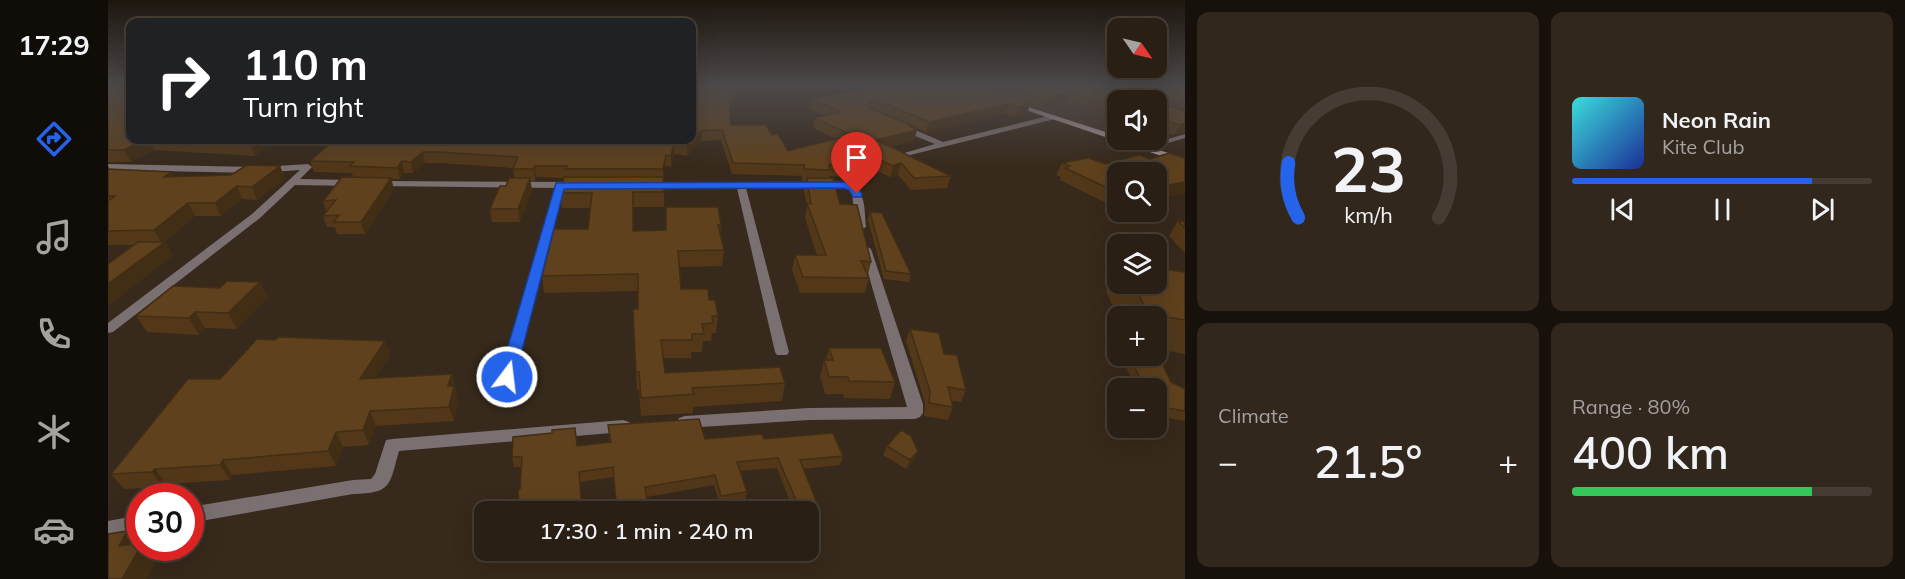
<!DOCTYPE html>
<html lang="en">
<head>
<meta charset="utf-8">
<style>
	body { margin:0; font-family:Mulish,sans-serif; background:#31271d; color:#f1f3f6; height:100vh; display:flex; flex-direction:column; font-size:22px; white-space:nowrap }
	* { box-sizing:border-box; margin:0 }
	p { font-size:20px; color:#a5a2a0 }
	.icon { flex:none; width:33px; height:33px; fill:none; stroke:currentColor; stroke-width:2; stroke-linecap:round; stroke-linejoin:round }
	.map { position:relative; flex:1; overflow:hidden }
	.sheet { display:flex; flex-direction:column; gap:12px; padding:12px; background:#17110b; width:720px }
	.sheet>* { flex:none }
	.top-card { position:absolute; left:18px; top:18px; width:570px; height:126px; border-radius:12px; box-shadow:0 6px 24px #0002,0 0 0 2px #453d34; background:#202124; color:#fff; overflow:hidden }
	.needle { width:39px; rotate:124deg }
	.fabs { position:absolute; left:999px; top:18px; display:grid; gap:12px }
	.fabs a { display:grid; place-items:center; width:60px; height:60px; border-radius:12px; background:#291f14; box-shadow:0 6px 24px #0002,0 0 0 2px #453d34; font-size:30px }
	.speed { position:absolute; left:18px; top:483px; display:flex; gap:12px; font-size:30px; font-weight:700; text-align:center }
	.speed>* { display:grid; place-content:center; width:78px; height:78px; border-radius:50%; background:#291f14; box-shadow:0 6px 24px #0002,0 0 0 2px #453d34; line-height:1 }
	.speed .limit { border:9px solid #d22; background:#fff; color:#111 }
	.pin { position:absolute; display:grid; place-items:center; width:51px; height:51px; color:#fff; margin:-62px -26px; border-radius:50% 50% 50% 0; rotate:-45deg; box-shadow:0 0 6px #0007 }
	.pin .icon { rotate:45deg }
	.me { position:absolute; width:66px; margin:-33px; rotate:15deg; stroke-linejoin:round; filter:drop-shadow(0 0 4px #0008) }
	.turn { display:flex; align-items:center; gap:21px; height:126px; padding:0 18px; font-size:27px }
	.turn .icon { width:78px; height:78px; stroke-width:2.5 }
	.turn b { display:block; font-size:42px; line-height:51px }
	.big { font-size:45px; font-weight:600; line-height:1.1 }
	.sheet .widget { flex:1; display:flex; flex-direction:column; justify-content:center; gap:9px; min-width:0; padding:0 21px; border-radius:12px; background:#31271d }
	.sheet .dial { align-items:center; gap:0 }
	.dial svg { height:156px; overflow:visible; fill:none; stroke:#453d34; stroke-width:7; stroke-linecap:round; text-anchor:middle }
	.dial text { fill:#f1f3f6; stroke:none }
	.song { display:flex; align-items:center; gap:18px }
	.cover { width:72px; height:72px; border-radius:9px; background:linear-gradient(135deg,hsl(180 70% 55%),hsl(230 70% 35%)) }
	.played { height:6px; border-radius:3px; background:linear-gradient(90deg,#2563eb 80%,#453d34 80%) }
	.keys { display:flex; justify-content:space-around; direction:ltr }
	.heat { display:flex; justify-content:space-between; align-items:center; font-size:33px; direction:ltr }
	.charge { height:9px; border-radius:4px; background:linear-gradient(90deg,#34c759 80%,#453d34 0) }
	.sheet .tiles { flex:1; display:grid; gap:12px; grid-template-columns:repeat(2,1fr) }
	.trip { position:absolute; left:366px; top:501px; width:345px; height:60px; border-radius:12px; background:#291f14; box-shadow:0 6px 24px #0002,0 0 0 2px #453d34; font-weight:600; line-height:60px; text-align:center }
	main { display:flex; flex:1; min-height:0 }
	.dock { display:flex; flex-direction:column; width:108px; justify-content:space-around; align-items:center; background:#100c08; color:#a5a2a0 }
	.dock .icon { width:42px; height:42px }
	.dock .on { color:#2563eb }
	.dock b { font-size:27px; color:#f1f3f6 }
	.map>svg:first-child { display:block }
	.medical { fill:#443429 }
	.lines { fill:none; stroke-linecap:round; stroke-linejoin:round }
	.street { fill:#7a6f71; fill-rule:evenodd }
	.secondary { fill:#a69598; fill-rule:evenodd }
	.wall { fill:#523819 }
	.shaded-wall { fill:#422e14 }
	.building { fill:#5f411d; stroke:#422e14; stroke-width:1.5 }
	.route { fill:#2563eb; stroke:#184099; stroke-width:1.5 }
</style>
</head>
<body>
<main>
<nav class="dock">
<b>17:29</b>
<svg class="icon on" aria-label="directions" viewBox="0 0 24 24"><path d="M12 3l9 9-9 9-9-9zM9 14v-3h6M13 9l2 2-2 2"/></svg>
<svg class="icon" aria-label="music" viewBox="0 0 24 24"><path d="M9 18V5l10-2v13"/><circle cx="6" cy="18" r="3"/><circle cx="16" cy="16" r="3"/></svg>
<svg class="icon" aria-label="phone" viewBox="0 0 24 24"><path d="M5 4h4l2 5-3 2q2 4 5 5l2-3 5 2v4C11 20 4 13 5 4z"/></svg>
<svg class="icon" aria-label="climate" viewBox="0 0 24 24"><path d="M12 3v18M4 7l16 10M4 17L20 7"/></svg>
<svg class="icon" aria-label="car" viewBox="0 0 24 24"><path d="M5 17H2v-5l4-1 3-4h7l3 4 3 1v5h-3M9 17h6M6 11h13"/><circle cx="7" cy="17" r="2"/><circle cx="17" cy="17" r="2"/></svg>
</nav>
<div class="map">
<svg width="1077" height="579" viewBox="0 0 1077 579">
	<rect width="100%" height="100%" fill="#37291b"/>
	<path class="medical" d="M968 90 1009 102V136L911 103Z"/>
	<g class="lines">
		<path class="street" d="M944 115H947V119L790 158 786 156 827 144 792 130V126H798L835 142Z
			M1077 134V138L1035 150 1031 148Z
			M0 164 152 167 200 164 204 167 192 179 246 180 251 183 246 186 187 185 152 218 5 332 0 333V323L144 214 192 170 152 173 0 170Z
			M269 181 471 182 476 185 471 188H456L404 381H394L392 377 447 188 266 186 264 184Z
			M539 182H737C759 189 756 208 758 227L753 230 748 227 744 194 742 190 736 188H638L681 352 679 355H669L667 352 629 188 536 187V183Z
			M758 246 763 249 815 404V413L812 417 807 419 701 420 577 428 571 426 569 422 571 418 577 416 701 408 799 407 753 249Z
			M515 420 521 422 523 426 521 430 515 432 291 451C281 486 284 493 245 494L82 523V507L245 480 263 479 267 474 278 440 284 439Z
			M32 515V531L0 537V521Z"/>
		<path class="secondary" d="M905 102 1010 136V140H1018L1077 158V164L903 105V103Z"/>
	</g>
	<path class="wall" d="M0 86 22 140H168L147 156 46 150 23 162H0Z
		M584 86 627 92 626 102H622L623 125 664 135 680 151 728 139 705 128 706 118 717 116 702 109 704 99 784 89 798 86H1077V132L1066 135 1048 130V100H1010V117L957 101 933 109 922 105 919 113 907 117 897 114 818 132 805 126 804 128 809 130 806 140 782 147 843 176 839 188 803 190 790 175 782 177 738 157 743 165 740 177 721 176V178L732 204 763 262 760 275 761 278 757 293H692L684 270 687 255H709L697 218 699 207 696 191 698 181H694V176L624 174 613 140 593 141 579 156 566 154 563 167 557 166 555 179 556 192V207H525V231L557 230 558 207 613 225 612 236 616 250 614 266 571 267 573 289 601 300 610 316 608 333H604L603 341H595L594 352H583V358H555L557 373 677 383 674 401 585 407V413L533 416 531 390H529L525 326V309H530V291L436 293 434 276 480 229 482 208H454L452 193 456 178 428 177 427 181H422L424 191 412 222H384L382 209 398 186 406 178 405 168 332 163H317L305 173H296L292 179H283L286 189 257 234H229L227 227H219L215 216 218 211 215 201 245 177 244 173 206 172 202 161 226 140H584Z
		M1077 158V193L1051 198 1048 203V172H1010V209L952 180 953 177 948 175 954 163 998 164 1042 159Z
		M0 166 2 169 67 177 123 175 172 166 177 179 149 200 134 199 113 216H87L57 242 65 256 26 245H0Z
		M762 212 803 274 801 282 776 279 760 220Z
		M1070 221 1077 222V253L1061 236Z
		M1010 270V284H1048L1077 272V354L1048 349V316L1010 317 998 291Z
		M152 282 160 297 129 329 97 328 91 335 39 332 28 316 112 288Z
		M802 329 858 390 853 402 844 401 845 407 840 420 816 416 817 403 798 341Z
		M167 340 277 341 282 355 267 378 344 374 350 401 346 421 268 426 261 445 235 447 228 466 124 475 122 480 58 484 55 487 16 489 3 474 112 379Z
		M721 348 787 382 782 399 736 398 735 394H717L712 377 716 360H718Z
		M1020 356H1032L1063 382 1077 389V421L1048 416V388H1027L1016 362Z
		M500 425 597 439H656L735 456 732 465 695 469 712 511 709 520 700 521V512H686L669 468 632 471 639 492 637 502 612 505 606 485 539 497 541 512H509L505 477 472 482 474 512H411V507L414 467H406L404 457 469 446 502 442Z
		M779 446 810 451 806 460 798 469 775 455Z"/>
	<path class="shaded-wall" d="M961 92 957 101 933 109 937 99Z
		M923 103 919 113 907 117 910 107Z
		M901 104 897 114 818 132 821 122Z
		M1077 123V132L1066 135 1072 125Z
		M801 126H805L803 131 809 130 806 140 765 151 768 140Z
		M594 130 593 141 579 156V145Z
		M37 140H41L46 150 23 162 16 150Z
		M148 140H168L147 156 142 144Z
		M566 143V154L563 167V156Z
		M315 152 317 163 305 173 303 162Z
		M558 155 557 166 555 180V169Z
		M294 161 296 173 292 179 289 168Z
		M793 163 790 175 782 177 785 166Z
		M172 166 177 179 149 200 144 187Z
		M427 166 428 177 427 181 426 169Z
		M64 172 70 184 56 177Z
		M283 178 286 189 257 234 253 222Z
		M422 178 424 191 412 222 410 209Z
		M1077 182V193L1051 198 1048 203V189L1049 187Z
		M129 186 134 199 113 216 107 203Z
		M80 203 87 216 57 242 65 256 0 306V284L54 244 46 230Z
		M152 282 160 297 129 329 120 313Z
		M87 312 97 328 91 335 81 318Z
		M277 341 282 355 257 393 252 379Z
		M344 374 350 401 346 421 341 407 340 386Z
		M262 411 268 426 261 445 255 430Z
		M228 432 235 447 228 466 220 451Z
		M810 451 806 460 798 469 802 460Z
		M115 460 124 475 122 480 112 465Z
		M47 469 58 484 55 487 44 472Z
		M416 506 417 512H411V507Z
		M19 531 32 545V548H38L49 560 39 579H14L11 546Z"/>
	<path class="building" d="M0 86H22V140H37L16 150H0Z
		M584 86H625L627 92H621L623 125H658L664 135 670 134 680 151 744 135 706 118 733 112 704 99 771 86 784 89 798 86H871L923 103 910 107 901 104 821 122 769 100 761 101V108L805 126H801L809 130 768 140 843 176 806 178 793 163 785 166 730 141 743 165H721L722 170 696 169V165L625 163 614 130H594L579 145 566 143 563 156 558 155 555 169H458L459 166H427L426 169H405L410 157 330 152H315L303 162 294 161 289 168 242 166 246 162 202 161 226 140H584Z
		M894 86H1077V103L1053 95 1051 97 1052 103 1077 111V123L1072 125 1048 118V100H1010V106L961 92 937 99Z
		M64 140H148L142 144Z
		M1061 153 1077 158V182L1049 187 1056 190 1048 191V172H1010V193L957 168 962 166 954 163 980 158 998 164 1031 155 1042 159Z
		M139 165 172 166 144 187 129 186 107 203H80L46 230 0 231V201L7 196H0V169L64 172 56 177 123 175Z
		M234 177 283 178 253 222H225L231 215 215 216 228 200 215 201Z
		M456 177H555L556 192H525V231L558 230V207H610L613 225H610L616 250 570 251 573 289H600L601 300H607L610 316H604L605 323 594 324 596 334H584V340H553L557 373 672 367 677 383 584 388 586 394 533 398 531 372H528L525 309H530V274L434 276 446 229H480L484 193H452Z
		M401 178H422L410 209H382L392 186H398Z
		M699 178H725L732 204 749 205 763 262 753 261 761 278 695 277 687 255H718L699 203 703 204Z
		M762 212 774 213 803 274 778 271Z
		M1070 221 1077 222V228Z
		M30 242H57L0 284V264Z
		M1048 268 1077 272V320L1041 314 1025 284H1048Z
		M119 281 152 282 120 313 87 312 81 318 28 316 65 286 112 288Z
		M802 329 831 333 836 354 849 355 858 390 840 387 845 407 821 403 822 391Z
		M170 337 277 341 252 379 344 374 340 386H346L341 407 262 411 255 430 228 432 220 451 115 460 112 465 47 469 44 472 3 474 80 379H112L149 339 167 340Z
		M721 348H773L787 382 741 381 740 377H721L716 360H725Z
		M1022 356H1032L1052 359 1063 382 1077 389V411L1048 406V388H1036Z
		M591 419 597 439 654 434 656 439 725 433 735 456 692 460 712 511 700 512H693L670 458 629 462 639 492 613 496 607 475 537 487 541 512H509L505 467 471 472 474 512H416V506L411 507 410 490 412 489 414 457H404L405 437 444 433V430L467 428 469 446 503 442 500 425Z
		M793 430 803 436 810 451 802 460 779 446Z
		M19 531 11 546 32 543V548L14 579H0V534Z"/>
	<linearGradient id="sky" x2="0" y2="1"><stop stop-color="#1e170f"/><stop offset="0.51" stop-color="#4d494a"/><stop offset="1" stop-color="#4d494a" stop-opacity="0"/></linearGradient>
	<rect width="1077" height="167" fill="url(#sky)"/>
	<path class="route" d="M737 182 749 186 754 194 753 197H745L741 190 736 188 456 189 407 377 399 383 391 377 448 183Z"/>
</svg>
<div class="fabs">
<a><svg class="needle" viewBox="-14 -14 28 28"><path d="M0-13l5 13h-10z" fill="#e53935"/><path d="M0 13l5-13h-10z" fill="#a5a2a0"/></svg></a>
<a><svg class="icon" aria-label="sound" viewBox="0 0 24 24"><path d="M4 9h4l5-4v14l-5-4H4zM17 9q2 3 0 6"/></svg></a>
<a><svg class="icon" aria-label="search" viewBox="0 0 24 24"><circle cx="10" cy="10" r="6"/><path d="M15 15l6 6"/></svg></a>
<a><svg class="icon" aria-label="layers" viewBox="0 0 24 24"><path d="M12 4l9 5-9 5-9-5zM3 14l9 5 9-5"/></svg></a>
<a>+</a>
<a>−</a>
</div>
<div class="speed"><div class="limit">30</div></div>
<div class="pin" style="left:749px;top:194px;background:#d93025"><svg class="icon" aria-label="arrive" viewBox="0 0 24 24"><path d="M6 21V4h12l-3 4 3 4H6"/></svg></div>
<svg class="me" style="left:399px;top:377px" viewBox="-20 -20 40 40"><circle r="17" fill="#2563eb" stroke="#fff" stroke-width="3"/><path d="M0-11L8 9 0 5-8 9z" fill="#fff"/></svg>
<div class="trip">17:30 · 1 min · 240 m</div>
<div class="top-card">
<div class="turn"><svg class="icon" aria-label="right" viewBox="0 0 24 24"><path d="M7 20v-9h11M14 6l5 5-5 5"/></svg><div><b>110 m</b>Turn right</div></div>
</div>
</div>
<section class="sheet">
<div class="tiles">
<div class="widget dial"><svg viewBox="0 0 100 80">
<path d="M14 69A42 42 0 1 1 86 69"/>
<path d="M14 69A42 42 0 0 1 9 41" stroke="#2563eb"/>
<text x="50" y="56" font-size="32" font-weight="700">23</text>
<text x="50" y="72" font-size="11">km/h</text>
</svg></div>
<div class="widget">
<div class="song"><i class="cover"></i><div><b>Neon Rain</b><p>Kite Club</p></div></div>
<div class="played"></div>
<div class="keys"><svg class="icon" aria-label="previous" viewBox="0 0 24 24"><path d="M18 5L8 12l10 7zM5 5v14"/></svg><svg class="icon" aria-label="pause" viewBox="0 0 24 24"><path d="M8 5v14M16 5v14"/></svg><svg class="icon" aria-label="next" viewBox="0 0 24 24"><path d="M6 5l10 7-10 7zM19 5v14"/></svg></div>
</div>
<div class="widget"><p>Climate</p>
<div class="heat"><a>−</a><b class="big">21.5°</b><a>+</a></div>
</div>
<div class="widget"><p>Range · 80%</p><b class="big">400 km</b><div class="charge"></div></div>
</div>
</section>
</main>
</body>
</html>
